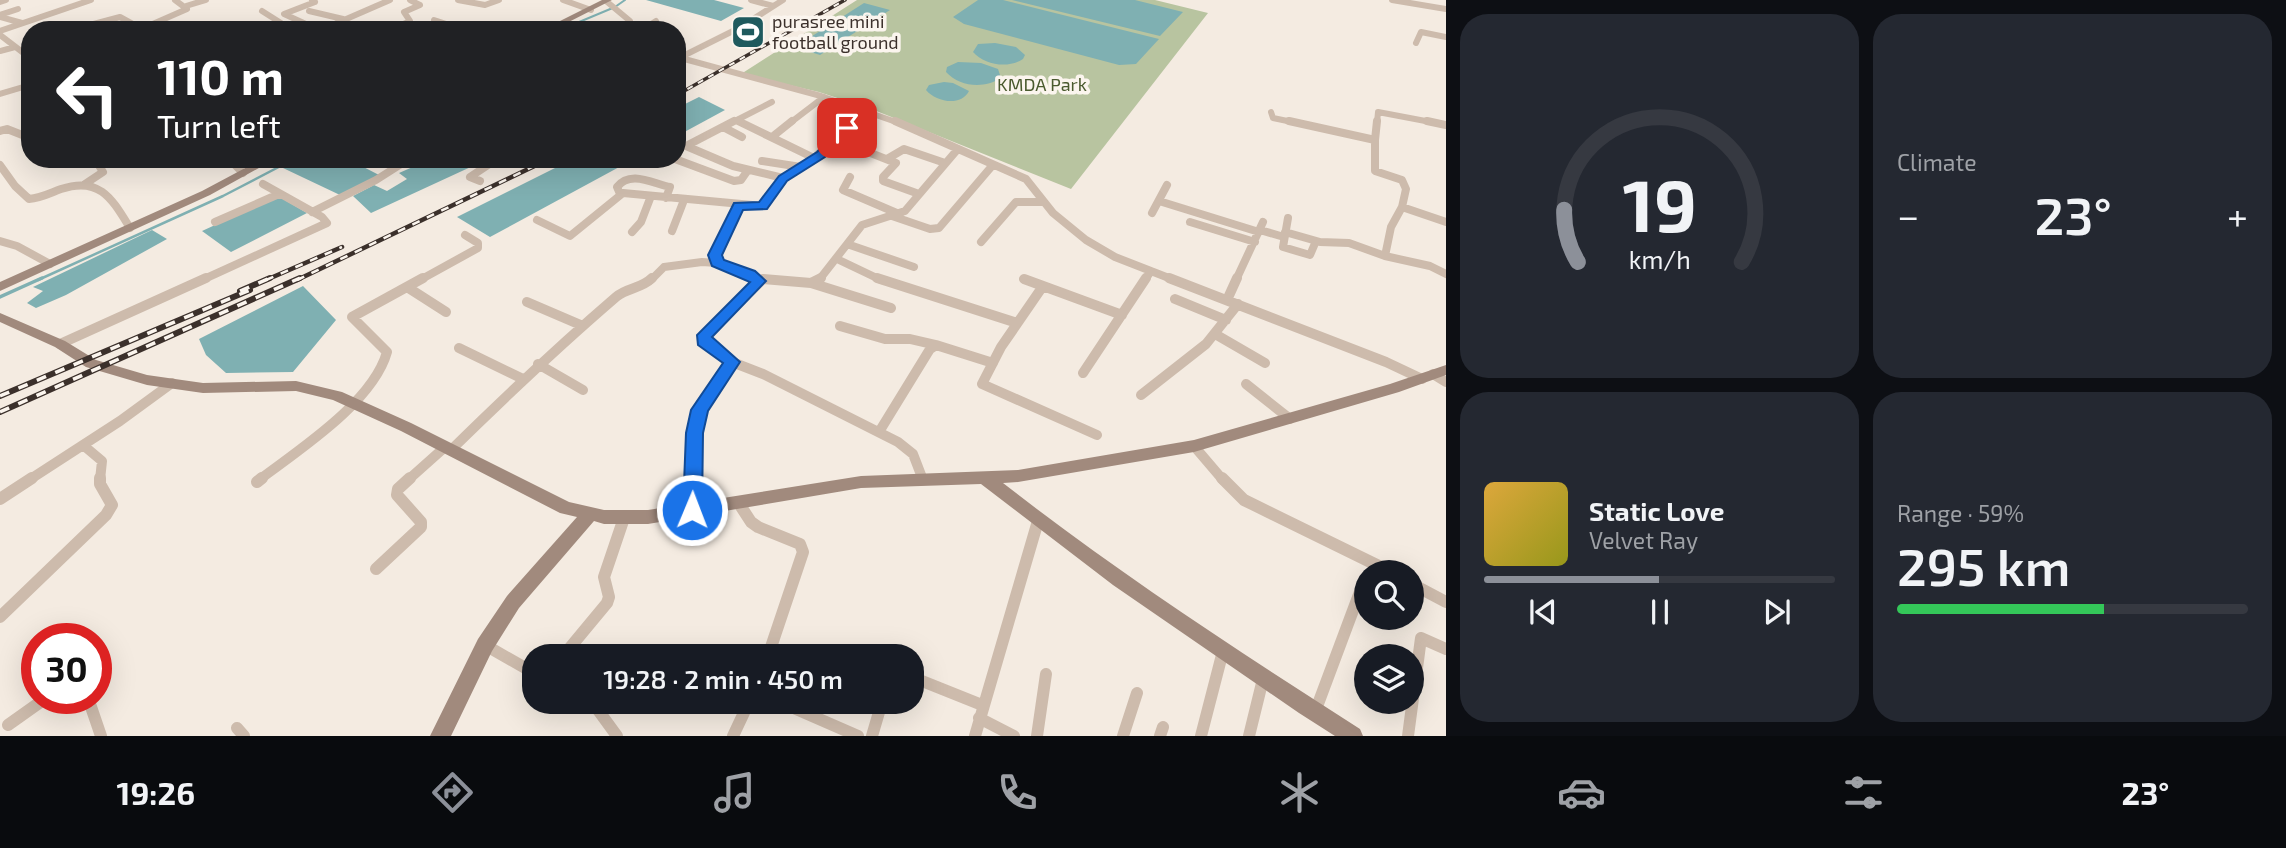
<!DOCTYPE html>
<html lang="en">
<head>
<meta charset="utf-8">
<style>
	body { margin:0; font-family:"Exo 2",sans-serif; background:#242831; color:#f1f3f6; height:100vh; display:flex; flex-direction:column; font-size:26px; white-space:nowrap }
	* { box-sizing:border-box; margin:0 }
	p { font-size:23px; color:#9ea1a6 }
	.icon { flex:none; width:38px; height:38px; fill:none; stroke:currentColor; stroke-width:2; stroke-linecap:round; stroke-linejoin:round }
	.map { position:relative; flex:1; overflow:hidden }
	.details { display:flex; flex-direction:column; gap:14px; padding:14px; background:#0d0f14; width:840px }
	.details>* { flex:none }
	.hud { position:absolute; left:21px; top:21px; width:665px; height:147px; border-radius:28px; box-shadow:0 7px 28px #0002; background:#202124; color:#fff; overflow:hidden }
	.controls { position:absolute; left:1354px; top:560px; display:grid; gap:14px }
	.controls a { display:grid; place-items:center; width:70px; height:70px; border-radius:50%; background:#171b24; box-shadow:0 7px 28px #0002; font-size:35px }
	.speed { position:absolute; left:21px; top:623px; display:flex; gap:14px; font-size:35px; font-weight:700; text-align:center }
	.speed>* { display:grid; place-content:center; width:91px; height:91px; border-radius:50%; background:#171b24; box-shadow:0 7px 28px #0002; line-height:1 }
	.speed .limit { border:10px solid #d22; background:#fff; color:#111 }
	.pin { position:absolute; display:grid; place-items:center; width:60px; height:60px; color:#fff; margin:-30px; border-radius:14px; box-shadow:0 4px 10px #0006 }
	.me { position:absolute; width:77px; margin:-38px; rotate:1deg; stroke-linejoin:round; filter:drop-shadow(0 0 5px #0008) }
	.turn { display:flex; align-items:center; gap:24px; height:147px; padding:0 21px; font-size:32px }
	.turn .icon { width:91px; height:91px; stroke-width:2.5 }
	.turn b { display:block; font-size:49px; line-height:60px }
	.big { font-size:52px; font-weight:600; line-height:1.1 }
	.details .tile { flex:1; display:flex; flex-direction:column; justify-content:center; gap:10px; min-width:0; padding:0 24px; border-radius:28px; background:#242831 }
	.details .dial { align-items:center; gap:0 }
	.dial svg { height:182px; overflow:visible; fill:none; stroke:#363941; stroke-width:7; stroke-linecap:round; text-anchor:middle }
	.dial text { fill:#f1f3f6; stroke:none }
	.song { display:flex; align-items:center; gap:21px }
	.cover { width:84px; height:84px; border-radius:10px; background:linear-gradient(135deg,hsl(40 70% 55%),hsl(60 70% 35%)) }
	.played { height:7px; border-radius:4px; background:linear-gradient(90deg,#8c9099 50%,#363941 50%) }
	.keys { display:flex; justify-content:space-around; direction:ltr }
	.heat { display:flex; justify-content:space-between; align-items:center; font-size:38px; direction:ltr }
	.charge { height:10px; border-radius:5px; background:linear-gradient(90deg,#34c759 59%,#363941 0) }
	.details .tiles { flex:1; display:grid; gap:14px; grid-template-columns:repeat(2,1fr) }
	.trip { position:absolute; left:522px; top:644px; width:402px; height:70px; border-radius:28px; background:#171b24; box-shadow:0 7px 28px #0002; font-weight:600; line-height:70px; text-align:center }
	.menu { display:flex; height:112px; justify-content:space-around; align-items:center; background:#090b0e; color:#9ea1a6 }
	.menu .icon { width:49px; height:49px }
	.menu .selected { color:#8c9099 }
	.menu b { font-size:32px; color:#f1f3f6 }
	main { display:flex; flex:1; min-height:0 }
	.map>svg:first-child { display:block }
	.green { fill:#b8c4a0 }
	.water { fill:#7fb0b2 }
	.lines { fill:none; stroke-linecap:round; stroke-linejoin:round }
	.stream-far2 { stroke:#7fb0b2; stroke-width:2 }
	.stream-far1 { stroke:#7fb0b2; stroke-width:2.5 }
	.stream { stroke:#7fb0b2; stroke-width:3.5 }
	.street-far3 { stroke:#cdbbac; stroke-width:6 }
	.street-far2 { stroke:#cdbbac; stroke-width:8 }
	.street-far1 { stroke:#cdbbac; stroke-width:10 }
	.street { stroke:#cdbbac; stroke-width:12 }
	.secondary { fill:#a18a7d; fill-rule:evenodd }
	.rail-far2-casing { stroke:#3b302b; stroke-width:3.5 }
	.rail-far1-casing { stroke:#3b302b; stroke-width:4.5 }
	.rail-casing { stroke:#3b302b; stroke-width:6 }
	.rail-far2 { stroke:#fbf5ee; stroke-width:2; stroke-dasharray:6; stroke-linecap:butt }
	.rail-far1 { stroke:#fbf5ee; stroke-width:2.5; stroke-dasharray:8; stroke-linecap:butt }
	.rail { stroke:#fbf5ee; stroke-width:3.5; stroke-dasharray:10; stroke-linecap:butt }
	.route { fill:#1a73e8; stroke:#114b97; stroke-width:2 }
	.labels { text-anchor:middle; stroke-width:7; stroke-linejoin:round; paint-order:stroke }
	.far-poi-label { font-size:18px; fill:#3b302b; stroke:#fbf5ee; text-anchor:start }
	.far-park-label { font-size:18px; fill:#4a5a2e; stroke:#fbf5ee }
</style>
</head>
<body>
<main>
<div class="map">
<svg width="1446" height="736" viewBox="0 0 1446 736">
	<rect width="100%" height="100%" fill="#f4ebe1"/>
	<path class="green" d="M857 0H1155L1208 13 1071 189 874 110 819 92 741 74Z"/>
	<path class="water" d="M646 0H714L744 8 721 21Z
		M978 0H1003L1159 39 1136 64 1119 65 964 24 953 17Z
		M1012 0H1135L1183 12 1160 36Z
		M864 3 890 10 820 55 795 47Z
		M995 43 1016 47 1025 55 1023 59C1009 69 984 65 973 52L978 44Z
		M958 62 981 63 998 69 1001 78C984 89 960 87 946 72L947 67Z
		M944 82 953 83 969 91C961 107 936 102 926 90L929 85Z
		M699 97 725 110 677 136V108Z
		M301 159H348L379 175 340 195 283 168Z
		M431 159H488L371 213 353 196 374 185 387 191 407 179 399 173Z
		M573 159H634L490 237 457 217Z
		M278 196 307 213 231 252 202 231Z
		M152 230 167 239 66 295 36 308 27 303 43 291 33 287Z
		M303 286 336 320 293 372 226 373 206 355 199 339Z"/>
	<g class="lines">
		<path class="stream-far2" d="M560 30 615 7 625 0"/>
		<path class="stream-far1" d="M38 280 223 196 294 159"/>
		<path class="stream" d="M0 297 42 278"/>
		<path class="street-far3" d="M312 0 315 2 284 14 319 30
			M458 0 485 5 499 0
			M563 0 591 10
			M751 0 773 6
			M1392 0 1446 9
			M606 1 630 21 626 30
			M0 2 6 0
			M186 6 206 0
			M262 11 292 30
			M309 11 343 19
			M0 15 18 9
			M0 17 22 23
			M434 20 465 30
			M71 30 120 17 140 28
			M139 30 187 9 175 0
			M321 30 390 0
			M391 30 410 21 404 12 420 5 410 0
			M642 30 656 21
			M0 31 91 0
			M0 35 30 58
			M1416 43 1421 32 1446 37
			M0 51 15 47
			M677 57 821 96 899 123
			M679 58 739 28 783 0
			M0 94 30 85
			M1271 112 1273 118 1297 123
			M737 121 742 123
			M731 123 772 102
			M790 123 824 97
			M831 123 852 106
			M854 123 870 112
			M1377 123 1378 112 1436 123"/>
		<path class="street-far2" d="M734 121 686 146 733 166 783 178
			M833 121 823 130 837 137
			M895 121 1026 179 1053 213 1086 240 1115 257 1174 280
			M1289 121 1375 140V171L1402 180 1406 189 1402 207 1446 222
			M1427 121 1446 125
			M723 127 742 137
			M0 131 7 129 30 138
			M772 137 792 121
			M835 139 896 163 883 177V181L919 194
			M1375 140 1377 121
			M814 158 856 121
			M229 159 243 173
			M675 159 734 181 741 180 748 170
			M887 159 904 149 945 163
			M762 161 801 167
			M0 165 15 186 29 199C41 198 50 193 61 189 100 176 112 199 130 228
			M850 177 843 190 899 214
			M480 181 470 177 497 159
			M85 184 103 172 98 164
			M620 194 617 187C630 170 652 183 670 187L666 198
			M1159 201 1259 232
			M739 206 715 259 757 280
			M312 212 376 180 409 159
			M1152 213 1167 185
			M892 216 930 229 939 228 992 166
			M1288 218 1283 247 1310 255 1316 241
			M537 220 570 236 623 193 763 206 783 178 814 158 738 121
			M215 222 279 194
			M1190 222 1255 242
			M1260 230 1284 237
			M672 231 684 200
			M632 232 641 222 651 196
			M1285 232 1320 242 1349 243 1385 256 1430 266 1446 274
			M0 241 17 246 50 264
			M981 242 1016 202H1042
			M847 244 914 267
			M1385 256 1391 227 1402 207
			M837 259 881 280
			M202 280 327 223 322 217 263 184
			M420 280 478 248V243L465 235
			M651 280 664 267 702 262 717 263
			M762 280H772
			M819 280 862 225 905 211 957 150
			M1145 280 1151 271
			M1236 280 1263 222"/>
		<path class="street-far1" d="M755 278 759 281
			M877 278 1017 323
			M1169 278 1386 362 1422 379
			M1024 279 1122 315
			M811 283 891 308
			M1043 286 1001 347 982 384 1097 435
			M407 287 446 312
			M1175 299 1226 320
			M1227 300 1237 278
			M527 302 583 326
			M840 326 885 339H910L936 345
			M1215 334 1265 363
			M60 344 206 278
			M459 348 523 379
			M732 362 763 374 898 442 913 454 923 480
			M538 364 583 390
			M1083 373 1146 278
			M1433 374 1446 382
			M1246 384 1290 419
			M1141 395 1206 344 1238 304
			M879 432 930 349 936 345 993 363
			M83 445 102 461 100 480
			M1194 446 1223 480
			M451 450C505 397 559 346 616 297 628 287 641 289 652 278
			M29 480 120 421 172 383
			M259 480C300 449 373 402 387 352L352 317 423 278
			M408 480 445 447
			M693 480 694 433 700 410 732 362 703 341 705 335 763 279 811 283 821 278"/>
		<path class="street" d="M1222 478 1244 500 1391 572
			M257 482 262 478
			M0 499 32 478
			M738 502 751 522 758 527 800 544 803 552 768 656
			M692 510 693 478
			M376 569 421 527V522L397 495 398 489 410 478
			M1412 584 1446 602
			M0 617 106 515 112 505 100 484V478
			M485 645 534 673
			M563 656 607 603 609 597 604 577 624 518
			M912 677 982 705
			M88 698 101 736
			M585 702 598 710 617 736
			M780 702 858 736
			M1315 712 1361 589
			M979 718 1014 736
			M8 725 46 698
			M237 728 244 736
			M733 736 749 702
			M872 736 882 702
			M975 736 1038 521
			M1037 736 1046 674
			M1123 736 1137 693
			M1160 736 1163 727
			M1201 736 1223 651
			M1249 736 1263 679
			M1408 736 1421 638 1446 649"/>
		<path class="secondary" d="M602 0H612L553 30H542Z
			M262 159H275L210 195 0 291V282L202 191Z
			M0 313 65 341 96 360 147 375 203 383 296 381 342 392 411 423 569 502 604 510H648L861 476 1018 470 1194 440 1390 384 1446 365V375L1399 392 1194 452 1018 482 1003 483C1117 572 1238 651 1360 729L1363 736H1335L1299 713 1113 585 981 484 861 488 648 524H604L594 521 519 608 492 651 451 736H430L478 639 507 596 577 517 560 513 401 431 333 400 296 391 203 393 147 385 86 367 55 347 0 322Z"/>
		<g class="rail-far2-casing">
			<path id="rail-far2" d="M677 95 845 0"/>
		</g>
		<g class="rail-far1-casing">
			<path id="rail-far1" d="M266 280 342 247
				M297 280 549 159"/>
		</g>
		<g class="rail-casing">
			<path id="rail" d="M240 291 270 278
				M0 396 250 290
				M0 412 300 278"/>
		</g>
		<use href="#rail-far2" class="rail-far2"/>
		<use href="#rail-far1" class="rail-far1"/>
		<use href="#rail" class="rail"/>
	</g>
	<path class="route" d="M843 125 852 128 825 157 787 181 767 209 743 210 722 255 724 260 755 271 766 281 712 337 740 362 708 411 703 433 702 510 699 516 692 518 686 516 683 510 686 433 691 410 723 363 698 345 697 335 750 282 712 266 708 255 734 203 759 202 779 176 817 152Z"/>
	<defs>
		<g id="stadium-square" transform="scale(1.75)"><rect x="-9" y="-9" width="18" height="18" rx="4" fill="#1f5a5e" stroke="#fbf5ee"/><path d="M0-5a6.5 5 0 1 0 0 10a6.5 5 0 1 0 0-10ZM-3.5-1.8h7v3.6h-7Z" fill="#fff"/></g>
	</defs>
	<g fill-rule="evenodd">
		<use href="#stadium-square" x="748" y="32"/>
	</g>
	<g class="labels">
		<g class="far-poi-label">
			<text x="772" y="28">purasree mini<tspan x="772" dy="21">football ground</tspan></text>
		</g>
		<g class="far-park-label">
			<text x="1042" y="91">KMDA Park</text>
		</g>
	</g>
</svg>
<div class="controls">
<a><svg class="icon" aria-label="search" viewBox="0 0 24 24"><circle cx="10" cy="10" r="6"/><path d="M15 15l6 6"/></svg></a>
<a><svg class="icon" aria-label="layers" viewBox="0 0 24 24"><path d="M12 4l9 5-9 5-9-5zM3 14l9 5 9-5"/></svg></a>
</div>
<div class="speed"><div class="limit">30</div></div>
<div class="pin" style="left:847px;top:128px;background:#d93025"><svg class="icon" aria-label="arrive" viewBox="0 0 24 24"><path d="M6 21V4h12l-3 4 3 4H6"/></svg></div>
<svg class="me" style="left:692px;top:510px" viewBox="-20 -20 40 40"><circle r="17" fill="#1a73e8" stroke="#fff" stroke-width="3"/><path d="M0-11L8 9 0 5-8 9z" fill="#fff"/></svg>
<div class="trip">19:28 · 2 min · 450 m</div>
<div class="hud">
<div class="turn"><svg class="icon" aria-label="left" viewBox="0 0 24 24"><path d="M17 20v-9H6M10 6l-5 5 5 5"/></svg><div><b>110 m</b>Turn left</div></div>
</div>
</div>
<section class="details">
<div class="tiles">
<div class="tile dial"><svg viewBox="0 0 100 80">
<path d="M14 69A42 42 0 1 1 86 69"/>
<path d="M14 69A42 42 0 0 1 8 46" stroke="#8c9099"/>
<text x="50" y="56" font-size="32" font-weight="700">19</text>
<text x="50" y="72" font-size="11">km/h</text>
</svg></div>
<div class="tile"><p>Climate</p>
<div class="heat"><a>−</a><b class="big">23°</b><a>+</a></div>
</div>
<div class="tile">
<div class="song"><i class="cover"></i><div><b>Static Love</b><p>Velvet Ray</p></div></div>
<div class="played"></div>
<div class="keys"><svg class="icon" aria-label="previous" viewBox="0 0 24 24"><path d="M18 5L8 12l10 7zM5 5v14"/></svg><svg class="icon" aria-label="pause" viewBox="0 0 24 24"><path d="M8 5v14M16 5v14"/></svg><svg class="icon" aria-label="next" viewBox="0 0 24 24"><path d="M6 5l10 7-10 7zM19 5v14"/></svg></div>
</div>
<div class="tile"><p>Range · 59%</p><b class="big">295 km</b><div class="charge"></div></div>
</div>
</section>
</main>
<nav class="menu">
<b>19:26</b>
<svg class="icon selected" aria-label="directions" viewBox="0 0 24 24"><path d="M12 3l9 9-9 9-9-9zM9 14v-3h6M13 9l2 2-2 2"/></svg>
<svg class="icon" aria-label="music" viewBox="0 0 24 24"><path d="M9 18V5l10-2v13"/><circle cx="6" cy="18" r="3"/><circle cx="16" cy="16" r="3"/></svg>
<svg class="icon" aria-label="phone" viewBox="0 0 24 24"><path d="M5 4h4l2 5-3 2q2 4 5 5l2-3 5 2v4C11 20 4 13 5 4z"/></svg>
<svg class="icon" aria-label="climate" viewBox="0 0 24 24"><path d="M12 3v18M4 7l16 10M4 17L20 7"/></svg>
<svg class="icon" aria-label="car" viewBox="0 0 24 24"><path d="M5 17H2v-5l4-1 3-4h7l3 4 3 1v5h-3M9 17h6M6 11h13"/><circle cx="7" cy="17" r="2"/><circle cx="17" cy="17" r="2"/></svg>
<svg class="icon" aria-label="filters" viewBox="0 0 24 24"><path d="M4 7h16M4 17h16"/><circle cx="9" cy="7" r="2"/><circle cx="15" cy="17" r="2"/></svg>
<b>23°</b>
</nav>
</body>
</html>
